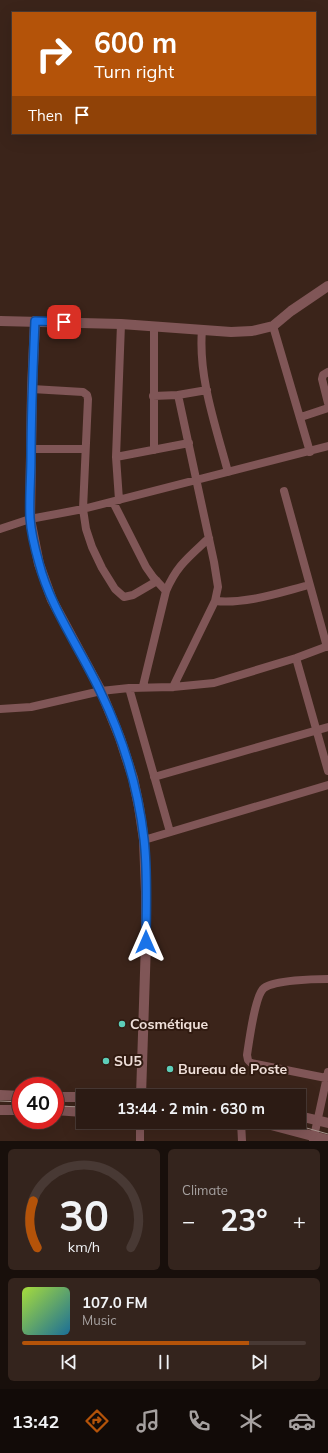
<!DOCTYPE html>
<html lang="en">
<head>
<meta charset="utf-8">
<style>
	body { margin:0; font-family:Mulish,sans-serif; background:#34241d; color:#f1f3f6; height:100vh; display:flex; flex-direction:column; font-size:15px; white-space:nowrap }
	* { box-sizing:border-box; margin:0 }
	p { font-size:13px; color:#a6a1a0 }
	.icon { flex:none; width:22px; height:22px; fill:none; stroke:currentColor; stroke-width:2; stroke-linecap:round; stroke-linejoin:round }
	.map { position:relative; height:1141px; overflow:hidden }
	.panel { display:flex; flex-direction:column; gap:8px; padding:8px; background:#180f0b; flex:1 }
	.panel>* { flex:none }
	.top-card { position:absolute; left:12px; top:12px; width:304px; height:122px; border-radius:0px; box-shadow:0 4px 16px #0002,0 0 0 1px #483934; background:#b45309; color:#fff; overflow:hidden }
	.speed { position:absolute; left:12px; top:1077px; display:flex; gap:8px; font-size:20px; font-weight:700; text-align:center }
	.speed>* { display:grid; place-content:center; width:52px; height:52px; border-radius:50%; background:#2c1b14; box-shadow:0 4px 16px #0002,0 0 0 1px #483934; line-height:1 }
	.speed .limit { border:6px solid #d22; background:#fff; color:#111 }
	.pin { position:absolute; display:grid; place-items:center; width:34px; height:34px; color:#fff; margin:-17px; border-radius:8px; box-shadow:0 2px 6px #0006 }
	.me { position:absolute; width:44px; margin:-22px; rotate:0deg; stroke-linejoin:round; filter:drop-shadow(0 0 3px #0008) }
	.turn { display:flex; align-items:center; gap:14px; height:84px; padding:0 16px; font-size:18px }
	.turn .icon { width:52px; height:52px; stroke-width:2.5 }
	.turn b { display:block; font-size:28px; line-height:34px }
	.then { display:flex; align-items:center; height:38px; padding:0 16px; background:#0003; gap:8px; font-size:15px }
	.big { font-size:30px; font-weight:700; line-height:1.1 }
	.panel .tile { flex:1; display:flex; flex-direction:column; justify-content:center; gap:6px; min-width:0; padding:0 14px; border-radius:6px; background:#34241d }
	.panel .dial { align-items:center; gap:0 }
	.dial svg { height:104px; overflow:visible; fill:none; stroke:#483934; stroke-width:7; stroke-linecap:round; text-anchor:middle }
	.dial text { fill:#f1f3f6; stroke:none }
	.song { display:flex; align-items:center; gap:12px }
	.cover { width:48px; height:48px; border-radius:6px; background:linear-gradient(135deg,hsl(80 70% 55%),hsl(200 70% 35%)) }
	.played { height:4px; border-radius:2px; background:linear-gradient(90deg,#b45309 80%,#483934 80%) }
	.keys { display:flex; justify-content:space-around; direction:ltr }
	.heat { display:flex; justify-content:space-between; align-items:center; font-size:22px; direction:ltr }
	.panel .tiles { flex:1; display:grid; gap:8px; grid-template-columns:1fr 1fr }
	.tile:last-child { grid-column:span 2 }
	.trip { position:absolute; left:76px; top:1089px; width:230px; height:40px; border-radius:0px; background:#2c1b14; box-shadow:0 4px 16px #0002,0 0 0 1px #483934; font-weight:700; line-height:40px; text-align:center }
	.tab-bar { display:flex; height:64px; justify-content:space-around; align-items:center; background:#120b08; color:#a6a1a0 }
	.tab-bar .icon { width:28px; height:28px }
	.tab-bar .active { color:#b45309 }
	.tab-bar b { font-size:18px; color:#f1f3f6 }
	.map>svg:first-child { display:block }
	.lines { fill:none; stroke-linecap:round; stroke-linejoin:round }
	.minor { stroke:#805657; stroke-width:8 }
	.tertiary { stroke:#805657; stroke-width:10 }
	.tram { stroke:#a7948d; stroke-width:1 }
	.route-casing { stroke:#114b97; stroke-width:10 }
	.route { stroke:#1a73e8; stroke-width:7 }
	.poi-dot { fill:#5dceb9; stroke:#301a10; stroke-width:1.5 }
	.labels { text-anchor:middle; stroke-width:4; stroke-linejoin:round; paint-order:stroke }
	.poi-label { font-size:14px; font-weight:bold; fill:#efdfd9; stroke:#301a10; text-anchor:start }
</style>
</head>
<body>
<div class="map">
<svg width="328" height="1141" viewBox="0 0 328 1141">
	<rect width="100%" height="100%" fill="#3b241a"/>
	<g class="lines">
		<path class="minor" d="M273 326 310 452
			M202 330C198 377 216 427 228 472
			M328 372 323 375 322 379 328 403
			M32 389 83 392 87 395 88 399 83 509 86 529 92 547 102 568 115 589 124 597 133 595 157 581
			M153 396 178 395 207 390
			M301 417 328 408
			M31 449H85
			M154 450V326
			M116 457 189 443
			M284 491 327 647
			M119 500 116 457 121 324
			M113 502 146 567 153 577 166 591
			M0 529 30 519 83 509 328 446
			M215 601C247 604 278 593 309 585
			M296 658 328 771
			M143 686 166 591C177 565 189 557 209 538
			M173 687 215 601 218 587 214 562 178 395
			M129 688 170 832
			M0 709 31 707 101 691 129 688 173 687 214 683 296 658 328 646
			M154 777 328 727
			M144 840 328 785
			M326 1078 251 1063 248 1060 247 1055C249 1042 255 995 264 988 275 980 314 979 328 979
			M241 1122 242 1141
			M140 1141V1122
			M313 1141 328 1072"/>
		<path class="tertiary" d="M0 321 121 324 231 332 252 331 273 326 291 311 328 286
			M35 321 32 389 30 519 39 564 52 600 101 691 120 738 133 778 139 807 144 840 146 892V942L141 1096
			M0 1095 21 1096
			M55 1097H83
			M0 1110H21
			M55 1110 83 1112
			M299 1116 328 1123
			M240 1122 271 1125 328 1140"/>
		<path class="tram" d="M0 1101 21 1102
			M55 1106 83 1107
			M285 1122 328 1134"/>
	</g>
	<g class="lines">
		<g class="route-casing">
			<path id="route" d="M64 322 35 321C33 367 31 412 31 457 31 477 29 498 30 518 31 533 35 549 39 563 50 607 81 650 100 691 123 738 138 787 144 839 148 873 146 908 146 942"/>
		</g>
		<use href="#route" class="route"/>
	</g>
	<g class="poi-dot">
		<circle cx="122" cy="1024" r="4"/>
		<circle cx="106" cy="1061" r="4"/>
		<circle cx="170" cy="1069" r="4"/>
	</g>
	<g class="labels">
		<g class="poi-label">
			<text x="130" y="1029">Cosmétique</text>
			<text x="114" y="1066">SU5</text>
			<text x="178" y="1074">Bureau de Poste</text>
		</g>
	</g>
</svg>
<div class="speed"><div class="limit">40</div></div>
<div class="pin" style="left:64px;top:322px;background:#d93025"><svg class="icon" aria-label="arrive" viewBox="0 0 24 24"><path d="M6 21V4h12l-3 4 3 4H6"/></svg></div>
<svg class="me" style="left:146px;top:942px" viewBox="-20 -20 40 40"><path d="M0-17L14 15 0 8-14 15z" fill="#1a73e8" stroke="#fff" stroke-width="4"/></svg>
<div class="trip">13:44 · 2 min · 630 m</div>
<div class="top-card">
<div class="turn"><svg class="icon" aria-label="right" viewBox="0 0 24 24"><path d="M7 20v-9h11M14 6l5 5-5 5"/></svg><div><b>600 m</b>Turn right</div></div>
<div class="then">Then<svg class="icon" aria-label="arrive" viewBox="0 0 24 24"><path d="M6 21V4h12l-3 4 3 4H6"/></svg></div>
</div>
</div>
<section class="panel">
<div class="tiles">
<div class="tile dial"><svg viewBox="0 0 100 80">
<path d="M14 69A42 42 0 1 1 86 69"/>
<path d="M14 69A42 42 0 0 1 11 33" stroke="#b45309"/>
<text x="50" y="56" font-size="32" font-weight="700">30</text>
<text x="50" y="72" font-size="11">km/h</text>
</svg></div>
<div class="tile"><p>Climate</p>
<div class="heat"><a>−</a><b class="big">23°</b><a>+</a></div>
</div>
<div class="tile">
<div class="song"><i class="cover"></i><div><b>107.0 FM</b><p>Music</p></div></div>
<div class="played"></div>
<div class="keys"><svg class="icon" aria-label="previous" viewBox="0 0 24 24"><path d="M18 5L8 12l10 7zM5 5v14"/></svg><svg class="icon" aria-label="pause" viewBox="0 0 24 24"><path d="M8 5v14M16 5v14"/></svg><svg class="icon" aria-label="next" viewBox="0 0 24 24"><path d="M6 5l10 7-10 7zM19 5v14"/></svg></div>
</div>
</div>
</section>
<nav class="tab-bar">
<b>13:42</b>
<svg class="icon active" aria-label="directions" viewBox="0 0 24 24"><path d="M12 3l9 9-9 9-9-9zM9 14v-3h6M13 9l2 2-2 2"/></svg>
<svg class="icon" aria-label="music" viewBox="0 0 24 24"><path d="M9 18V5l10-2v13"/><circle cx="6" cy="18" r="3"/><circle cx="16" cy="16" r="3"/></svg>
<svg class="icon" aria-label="phone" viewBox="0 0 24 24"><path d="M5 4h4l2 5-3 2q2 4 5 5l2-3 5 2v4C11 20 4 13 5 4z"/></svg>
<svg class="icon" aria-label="climate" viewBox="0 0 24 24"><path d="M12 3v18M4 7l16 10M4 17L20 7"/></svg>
<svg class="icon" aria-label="car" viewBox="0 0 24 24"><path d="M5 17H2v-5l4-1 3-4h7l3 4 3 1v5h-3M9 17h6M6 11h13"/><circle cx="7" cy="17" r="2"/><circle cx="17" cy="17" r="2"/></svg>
</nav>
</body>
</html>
